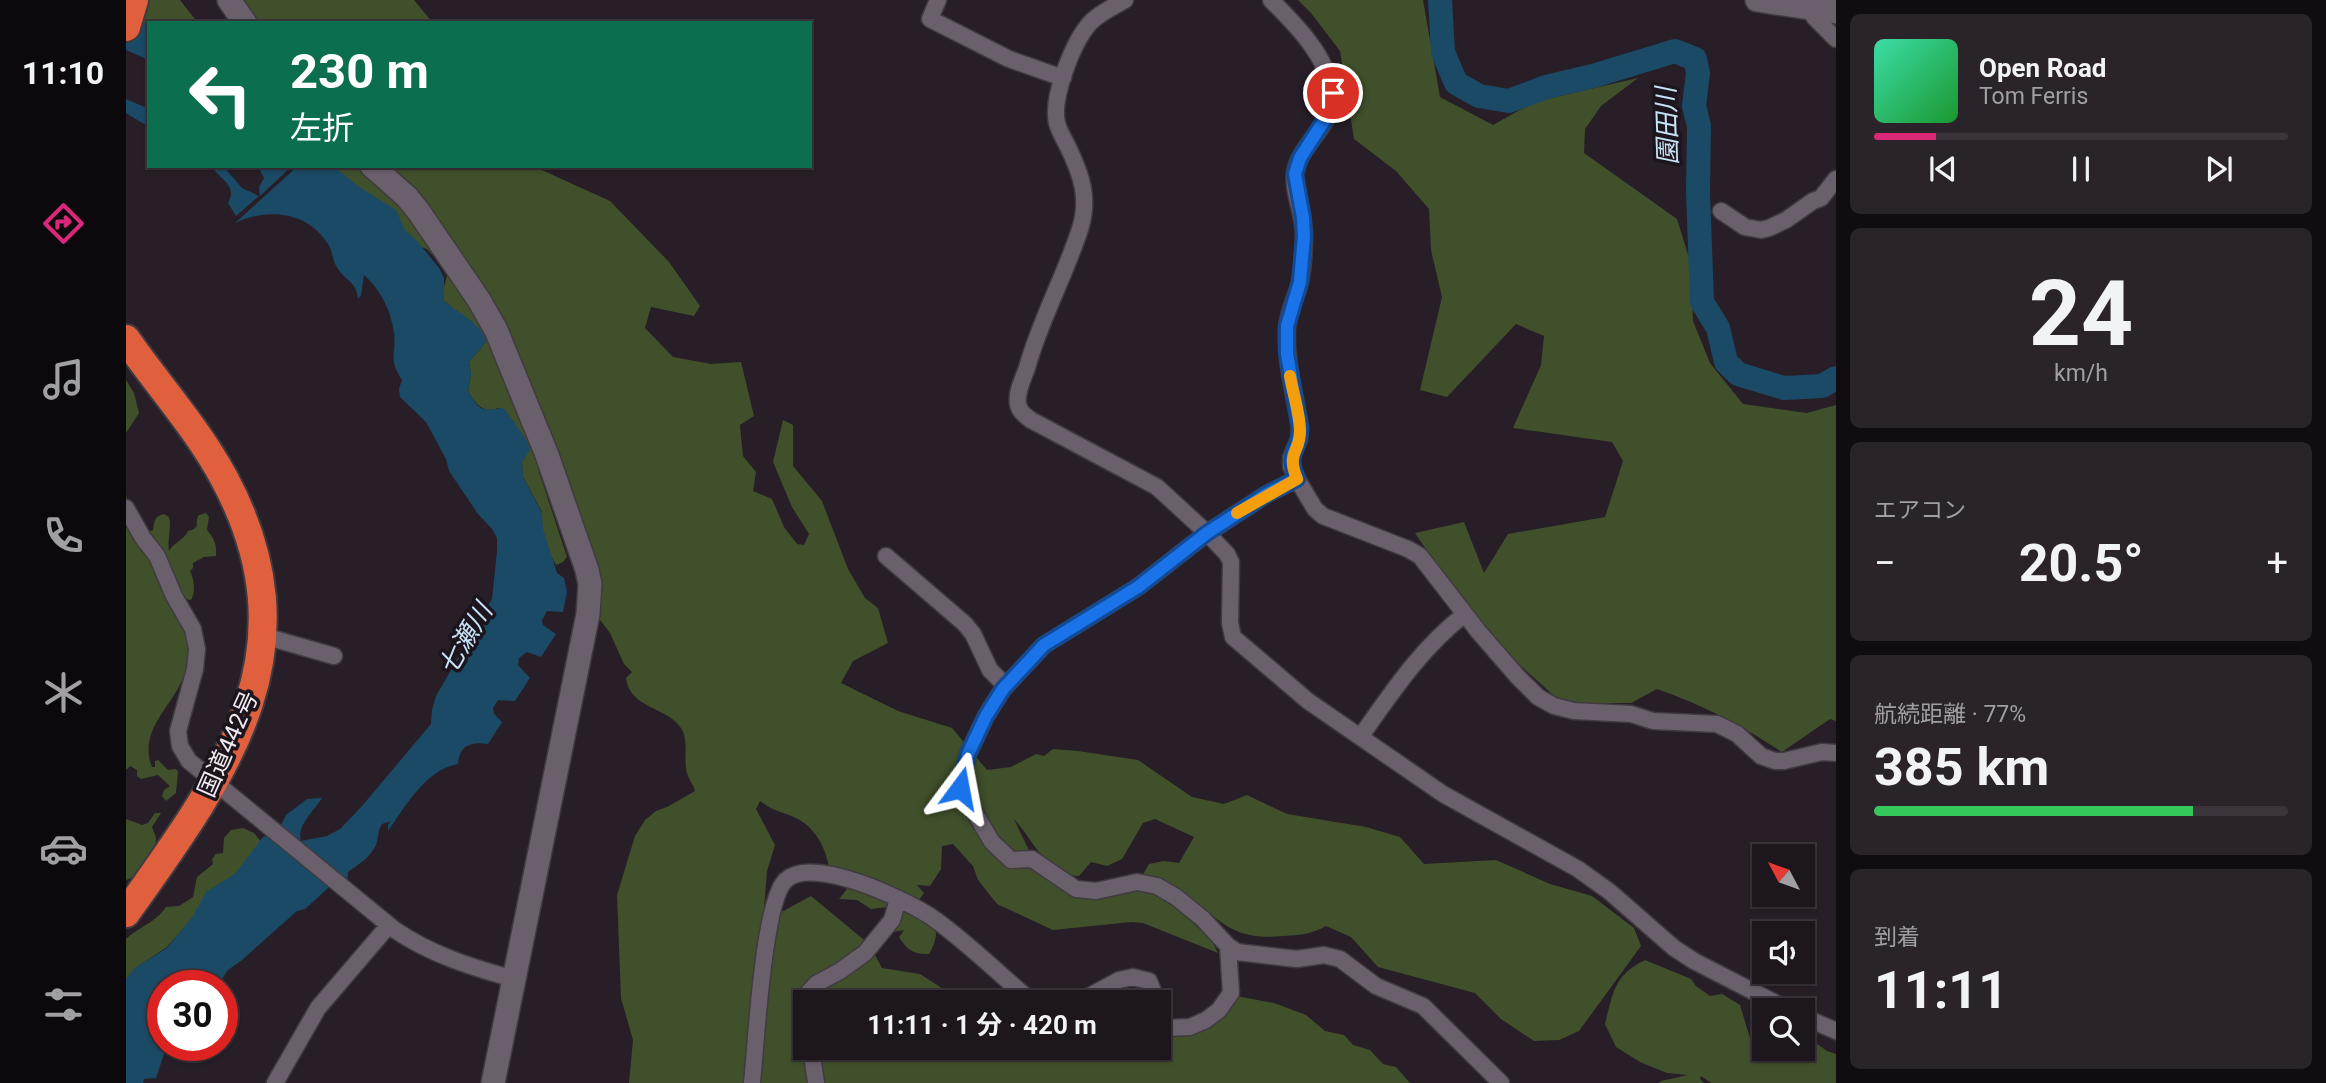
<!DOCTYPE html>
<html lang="ja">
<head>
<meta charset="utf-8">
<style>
	body { margin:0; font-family:Roboto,"Noto Sans JP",sans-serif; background:#2a232a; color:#f1f3f6; height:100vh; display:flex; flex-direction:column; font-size:26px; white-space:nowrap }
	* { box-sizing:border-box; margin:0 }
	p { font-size:23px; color:#a09fa4 }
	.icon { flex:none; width:38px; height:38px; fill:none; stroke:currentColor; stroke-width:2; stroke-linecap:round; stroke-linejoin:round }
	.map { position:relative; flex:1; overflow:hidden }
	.drawer { display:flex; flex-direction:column; gap:14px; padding:14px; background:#100c10; width:490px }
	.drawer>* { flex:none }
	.guide { position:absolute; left:21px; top:21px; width:665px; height:147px; border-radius:0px; box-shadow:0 2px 5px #0004,0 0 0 2px #3b353b; background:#0b6e4f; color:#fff; overflow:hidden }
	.needle { width:46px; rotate:311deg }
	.fabs { position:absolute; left:1626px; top:844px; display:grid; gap:14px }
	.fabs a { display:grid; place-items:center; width:63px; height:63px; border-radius:0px; background:#1d161d; box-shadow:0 2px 5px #0004,0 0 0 2px #3b353b; font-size:35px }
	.speed { position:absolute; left:21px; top:970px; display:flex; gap:14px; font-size:35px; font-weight:700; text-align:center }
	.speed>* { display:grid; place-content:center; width:91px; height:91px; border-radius:50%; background:#1d161d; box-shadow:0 2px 5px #0004,0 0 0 2px #3b353b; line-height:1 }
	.speed .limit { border:10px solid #d22; background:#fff; color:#111 }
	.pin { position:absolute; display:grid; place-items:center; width:60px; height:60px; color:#fff; margin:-30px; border:4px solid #fff; border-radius:50%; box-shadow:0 2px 7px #0007 }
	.me { position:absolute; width:77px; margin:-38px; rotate:13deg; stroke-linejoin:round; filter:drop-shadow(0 0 5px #0008) }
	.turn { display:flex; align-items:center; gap:24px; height:147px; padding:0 28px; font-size:32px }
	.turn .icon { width:91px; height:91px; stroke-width:2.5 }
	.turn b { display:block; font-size:49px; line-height:60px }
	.big { font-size:52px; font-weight:700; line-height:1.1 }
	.drawer .widget { flex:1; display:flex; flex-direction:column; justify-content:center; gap:10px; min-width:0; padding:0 24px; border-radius:10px; background:#2a232a }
	.drawer .dial { align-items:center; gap:0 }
	.dial b { font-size:91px; line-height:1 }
	.song { display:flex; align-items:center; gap:21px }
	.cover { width:84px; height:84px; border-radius:10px; background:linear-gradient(135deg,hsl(160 70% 55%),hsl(130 70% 35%)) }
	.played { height:7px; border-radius:4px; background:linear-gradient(90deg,#db2777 15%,#3b353b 15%) }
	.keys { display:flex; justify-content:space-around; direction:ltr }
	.heat { display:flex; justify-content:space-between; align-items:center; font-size:38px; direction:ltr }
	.charge { height:10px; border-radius:5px; background:linear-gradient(90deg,#34c759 77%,#3b353b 0) }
	.trip { position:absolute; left:667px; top:990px; width:378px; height:70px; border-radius:0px; background:#1d161d; box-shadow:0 2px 5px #0004,0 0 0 2px #3b353b; font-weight:700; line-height:70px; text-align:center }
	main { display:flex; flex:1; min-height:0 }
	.menu { display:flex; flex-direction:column; width:126px; justify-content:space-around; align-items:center; background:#0c090c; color:#a09fa4 }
	.menu .icon { width:49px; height:49px }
	.menu .active { color:#db2777 }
	.menu b { font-size:32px; color:#f1f3f6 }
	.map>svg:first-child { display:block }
	.green { fill:#40502b }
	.water { fill:#1b4a66 }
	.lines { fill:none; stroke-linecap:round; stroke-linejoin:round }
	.river { stroke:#1b4a66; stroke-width:24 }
	.street-casing { stroke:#403a41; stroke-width:19 }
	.secondary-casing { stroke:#403a41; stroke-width:26 }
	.highway-casing { stroke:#403a41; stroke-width:32 }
	.street { stroke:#6a606b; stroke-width:16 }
	.secondary { stroke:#6a606b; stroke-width:23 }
	.highway { stroke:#e0603e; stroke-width:28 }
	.route-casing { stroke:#114b97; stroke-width:18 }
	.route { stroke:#1a73e8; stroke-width:12 }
	.slow { stroke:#f59e0b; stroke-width:12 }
	.labels { text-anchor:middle; stroke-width:7; stroke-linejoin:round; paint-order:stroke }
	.street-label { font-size:24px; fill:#f0eaf0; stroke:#1d151e }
	.water-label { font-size:26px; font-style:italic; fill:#c7e3f6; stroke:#1d151e }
</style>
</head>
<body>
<main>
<nav class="menu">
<b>11:10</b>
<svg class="icon active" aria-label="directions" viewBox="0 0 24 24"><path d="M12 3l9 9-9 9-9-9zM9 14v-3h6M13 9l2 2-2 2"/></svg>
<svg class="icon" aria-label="music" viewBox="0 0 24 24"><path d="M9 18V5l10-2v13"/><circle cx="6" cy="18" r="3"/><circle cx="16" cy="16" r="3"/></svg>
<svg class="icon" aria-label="phone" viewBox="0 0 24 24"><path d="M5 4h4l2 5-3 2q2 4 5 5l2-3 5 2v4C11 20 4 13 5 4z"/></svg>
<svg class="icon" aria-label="climate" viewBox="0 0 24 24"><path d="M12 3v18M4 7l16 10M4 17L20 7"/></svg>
<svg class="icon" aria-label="car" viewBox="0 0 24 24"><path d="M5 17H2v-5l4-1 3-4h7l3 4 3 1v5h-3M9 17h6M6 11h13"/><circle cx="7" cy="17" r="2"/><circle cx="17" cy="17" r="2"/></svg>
<svg class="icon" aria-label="filters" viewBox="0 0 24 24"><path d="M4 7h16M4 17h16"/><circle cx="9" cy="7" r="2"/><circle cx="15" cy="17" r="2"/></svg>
</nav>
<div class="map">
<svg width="1710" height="1083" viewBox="0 0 1710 1083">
	<rect width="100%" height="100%" fill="#271e27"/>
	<path class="green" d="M18 0H54L72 23H23V26L13 20Z
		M114 0H288L307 23H128Z
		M1172 0H1297L1314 97 1367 125 1408 102 1512 78 1475 106 1459 129 1458 153 1551 219 1565 264 1567 321 1584 363 1617 404 1681 413 1710 405V721L1704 719 1656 752C1613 724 1579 706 1531 689L1505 703H1436L1353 628 1289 533 1338 522 1358 573 1382 534 1479 517 1497 461 1486 442 1387 428 1415 365 1418 336 1390 324 1321 397 1294 390 1316 297 1305 250 1303 209 1270 171 1228 139 1214 51 1185 13Z
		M202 166H407L484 201 543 262 574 306 568 316 525 307 519 328 547 357 585 364 615 362 628 416 614 425 617 456 630 472 627 491 646 499 658 527 671 544 678 545 683 534 666 507 647 462 657 420 667 425V466L696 501 722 569 739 598 752 608 762 643 727 661 715 683 772 711 826 728 861 770 885 767 910 754 918 756 927 749 952 751 1012 760 1066 797 1098 804 1121 795 1161 814 1240 827 1274 837 1298 864 1370 860 1424 884 1466 896 1508 928 1515 946 1453 1031 1433 1040 1408 1041 1375 1019 1349 993 1252 967 1225 937 1200 926C1186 934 1174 935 1158 936 1108 941 1098 923 1061 896 1048 886 1032 881 1016 876L1023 864 1038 861 1053 863 1068 837 1029 819 1017 823 996 859 981 866 965 862 953 876C921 876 906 838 888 819L910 865 921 879 1014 888 1029 893 1040 899 1085 939 1092 953 1017 923 1005 922 927 930 871 904 852 880 847 866 827 844 816 846 815 869 804 886 791 885 798 893 792 901C808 921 817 930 803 954 788 955 781 950 773 937L778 930 767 932 757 917 761 907 745 909 731 900 713 899 721 889 705 879C702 855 694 830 670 818 655 811 648 812 634 801L630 809 649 845 641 871 637 922 685 896 743 944 756 968 794 974 839 1003H679V1048H1032L1033 1017 1042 1021 1077 1023 1110 996 1148 1003 1180 1015 1199 1031 1218 1035 1227 1045 1244 1050 1257 1064 1270 1067 1284 1083H503L507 1040 495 998 491 895 509 836 519 820 530 811 541 807 569 791C568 785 564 782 562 776 556 761 564 742 555 728 540 706 504 709 500 678L506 672 498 664 484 633 471 616 408 447 413 472 441 557 437 562 430 565 416 540V512L397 477 396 462 400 455C395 437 389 417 372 408 357 414 349 404 342 391L345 374 343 362 360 342 352 328 318 301 316 294 322 272 301 249 281 242Z
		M0 380 8 393 13 413 0 433Z
		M0 494 2 505 21 532 27 530C28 521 29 516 38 514L43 517C46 527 41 539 43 551 47 543 57 541 62 531 77 527 67 523 73 515L80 513 83 517 81 530C88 538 91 545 90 556L78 557 67 563V568L64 571C68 579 70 592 65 600L57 599 51 581 47 582C54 608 68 647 59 673 49 705 11 729 26 767H29V761L32 760 42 770 50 769 52 772 50 793 40 801 36 796 38 790 44 786 32 775 15 779 11 776V770L4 766 0 770Z
		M29 813H35L26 827C27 831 30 835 30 839 29 855 15 875 0 880V819L16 825 22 823Z
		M117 828 128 833 136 843 108 875 85 889V894L69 915 41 947 11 967 0 979V939C14 926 28 924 40 907L53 906 67 897 71 877 87 864 86 859 90 854 97 853 98 838 105 830Z
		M1519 960 1565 979 1570 986 1584 996 1596 994 1614 1005 1631 1061 1637 1051 1646 1048H1676L1677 1034 1701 1051 1710 1054V1083H1585L1575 1076 1574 1079 1578 1083H1533L1535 1081 1562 1075 1541 1073 1514 1062 1490 1047 1479 1024C1487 993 1488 975 1519 960Z"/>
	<path class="water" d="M0 18 13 20 23 26V60L0 50Z
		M0 99 23 109V127L0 113Z
		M85 166H97L116 188 133 196 110 216 102 203C112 186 94 179 85 166Z
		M134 166H166L134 196 133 187 138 178 133 168Z
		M172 166H207L232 186 270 210 279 230 292 242 313 268 318 278V301C331 312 358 325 360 342L343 362 345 374 342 391C354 413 356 410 378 408L401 441 404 450 396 462 397 477 416 513 417 529 431 573 438 578 441 592 437 612 421 611 416 620 417 625 430 634 415 657 401 652 393 658 392 665 404 678 389 701 372 700 367 708 368 714 376 722 362 744C344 741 333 746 332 764 299 770 280 806 262 831V825L265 821 256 824C251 831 253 838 250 845 244 858 233 864 222 872L221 882 212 879 179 909 171 911 116 960 102 970 92 985H37V1045H41L30 1078 18 1079 17 1083H0V979L9 968 41 948 67 916 80 892 109 874 137 837 153 829 160 815 181 799 196 798C188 811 170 826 175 841L201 836 214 829 236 806 305 724 306 710 310 696 366 599 371 551V538L366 529 352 514 323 471 320 459 300 422 274 397 273 389 276 380C261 355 271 357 268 333 265 310 254 289 238 275L235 295 232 299C230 281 221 282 212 269 206 261 207 251 202 244 181 211 142 208 109 223Z"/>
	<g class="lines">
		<path class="river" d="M1314 0 1317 52 1330 83 1353 96 1383 101 1420 87 1467 76 1549 51 1569 59 1572 73 1568 106 1573 126 1572 191 1576 302 1592 328 1600 362 1612 374 1658 388 1696 386 1710 378"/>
		<g class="street-casing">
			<path id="street" d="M812 0 804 19 883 59 937 78
				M999 0C987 7 973 13 964 23 947 42 925 98 931 123 933 131 938 139 942 147 955 174 964 198 954 229 939 276 914 320 901 368 897 379 890 392 892 404 893 411 899 416 905 420L1031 487 1081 533 1101 554 1105 562 1104 623 1107 637 1182 701 1317 794 1452 869 1484 892 1548 948 1568 961 1663 1010
				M1145 0C1170 25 1201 56 1206 92 1211 123 1174 143 1169 172 1166 192 1178 214 1178 235 1178 250 1177 267 1174 282 1170 298 1162 312 1161 328 1159 362 1169 395 1174 428L1173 439 1165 458V466L1171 479 1189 509 1197 516 1282 549 1294 556 1352 631 1391 676 1412 697 1428 706 1448 711 1505 714 1527 721 1591 724 1611 734 1635 756 1649 761H1658L1696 752 1710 753
				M1683 7 1688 17 1710 39
				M1595 211 1619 227 1635 230 1643 228 1660 220 1687 201 1695 198 1710 179
				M1171 479 1141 494 1081 533 1012 587 918 645 877 689 860 716 842 754 834 788 866 842 885 860 906 859 950 889 970 891 1011 882 1031 886 1050 897 1077 919 1102 946 1111 952 1171 959 1198 955 1214 959 1250 986 1297 1006 1375 1083
				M0 508 17 538 31 556 48 596 67 629 71 649 69 669 52 731 54 746 63 761 269 930C306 955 345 967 388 979
				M760 556 839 624 847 634 864 670 880 686
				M138 636 208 656
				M1235 736C1266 692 1296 647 1339 614
				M951 1003 993 980 1007 977 1023 981 1032 1003
				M1032 1005 1041 1028 1064 1027 1080 1020 1093 1010 1105 993 1102 946
				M679 1015 677 1004 681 994 690 984 714 971 739 953 766 920 772 899
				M1676 1016 1710 1031
				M685 1048 690 1083
				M149 1083 192 1008 263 925
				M626 1083C630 1047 637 900 660 880 687 855 778 899 804 916 835 937 869 970 898 995L911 1003"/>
		</g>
		<g class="secondary-casing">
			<path id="secondary" d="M103 0 119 23
				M1631 0 1710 12
				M246 166 281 197 293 212 353 300 370 330 421 455 461 570 464 584 462 614 367 1083"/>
		</g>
		<g class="highway-casing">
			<path id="highway" d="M0 27 8 0
				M0 339C32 385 71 428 98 478 191 651 100 773 0 913"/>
		</g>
		<use href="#street" class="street"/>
		<use href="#secondary" class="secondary"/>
		<use href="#highway" class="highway"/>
	</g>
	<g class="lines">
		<g class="route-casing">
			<path id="route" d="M834 788 842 754 860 716 877 689 918 645 1012 587 1081 533 1141 494 1171 479C1159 450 1174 453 1174 428L1161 354V326L1174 282 1178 236 1177 218 1169 174 1174 158 1205 110 1207 93"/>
		</g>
		<use href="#route" class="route"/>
		<path class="slow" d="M1111 513 1171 479C1160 451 1174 454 1174 431 1174 413 1167 394 1164 376"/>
	</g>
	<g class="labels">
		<g class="street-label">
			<text transform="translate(102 744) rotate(-66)" y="8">国道442号</text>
		</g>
		<g class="water-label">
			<text transform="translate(1541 126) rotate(-92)" y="9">園田川</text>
			<text transform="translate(339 639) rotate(-59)" y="9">七瀬川</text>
		</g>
	</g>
</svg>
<div class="fabs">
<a><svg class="needle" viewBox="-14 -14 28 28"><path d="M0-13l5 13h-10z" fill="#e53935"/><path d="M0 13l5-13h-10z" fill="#a09fa4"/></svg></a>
<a><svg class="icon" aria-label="sound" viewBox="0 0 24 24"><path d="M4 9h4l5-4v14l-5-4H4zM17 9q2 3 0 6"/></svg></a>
<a><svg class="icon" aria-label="search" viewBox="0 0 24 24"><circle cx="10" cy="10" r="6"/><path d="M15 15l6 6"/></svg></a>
</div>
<div class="speed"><div class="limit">30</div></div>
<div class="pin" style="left:1207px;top:93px;background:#d93025"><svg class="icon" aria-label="arrive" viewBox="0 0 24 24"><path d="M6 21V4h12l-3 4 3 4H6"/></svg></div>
<svg class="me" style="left:834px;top:788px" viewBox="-20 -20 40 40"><path d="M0-17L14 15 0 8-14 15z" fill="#1a73e8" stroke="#fff" stroke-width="4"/></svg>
<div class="trip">11:11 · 1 分 · 420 m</div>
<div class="guide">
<div class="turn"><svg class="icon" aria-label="left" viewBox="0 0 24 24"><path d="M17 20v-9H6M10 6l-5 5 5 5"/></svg><div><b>230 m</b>左折</div></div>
</div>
</div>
<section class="drawer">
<div class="widget">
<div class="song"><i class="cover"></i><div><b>Open Road</b><p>Tom Ferris</p></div></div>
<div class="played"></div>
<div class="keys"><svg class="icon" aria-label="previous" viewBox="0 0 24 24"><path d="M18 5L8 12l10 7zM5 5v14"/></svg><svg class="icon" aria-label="pause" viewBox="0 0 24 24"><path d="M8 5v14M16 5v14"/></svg><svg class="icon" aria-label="next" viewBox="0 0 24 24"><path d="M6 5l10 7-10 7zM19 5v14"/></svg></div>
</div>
<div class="widget dial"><b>24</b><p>km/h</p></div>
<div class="widget"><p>エアコン</p>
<div class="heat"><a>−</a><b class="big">20.5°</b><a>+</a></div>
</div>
<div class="widget"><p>航続距離 · 77%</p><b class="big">385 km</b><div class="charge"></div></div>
<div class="widget"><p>到着</p><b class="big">11:11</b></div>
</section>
</main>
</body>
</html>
